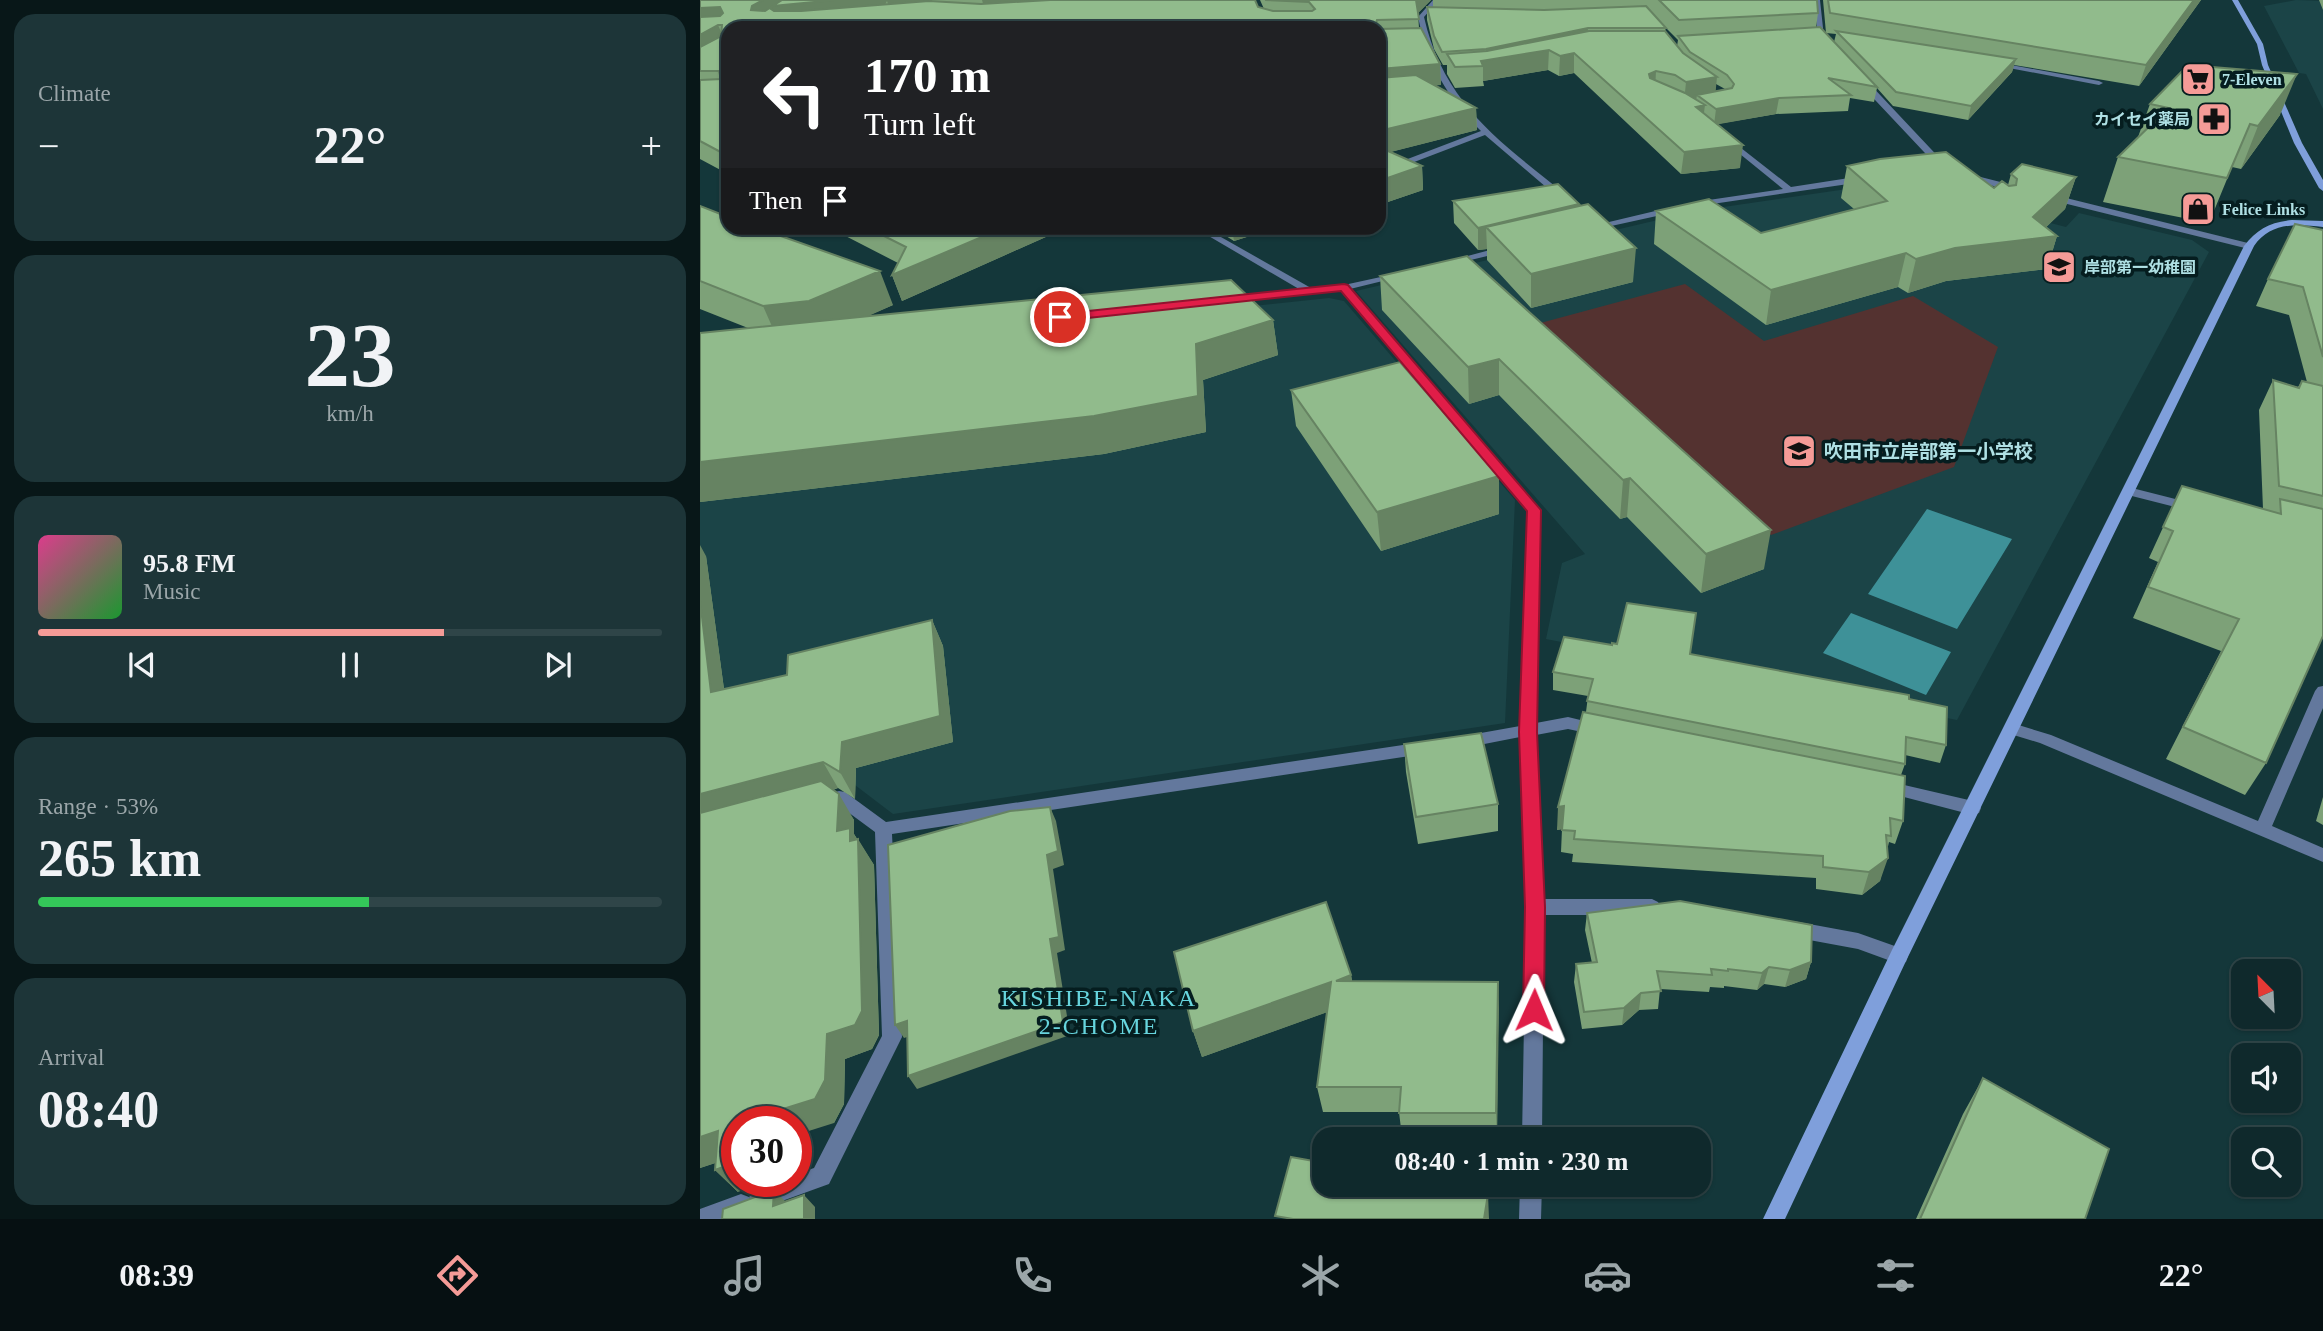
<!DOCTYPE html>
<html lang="en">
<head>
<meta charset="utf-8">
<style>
	body { margin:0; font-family:"Times New Roman","Noto Sans JP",serif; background:#1d3538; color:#f1f3f6; height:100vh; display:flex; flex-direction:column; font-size:26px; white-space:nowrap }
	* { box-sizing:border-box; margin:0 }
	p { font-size:23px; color:#9ba6a9 }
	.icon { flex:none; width:38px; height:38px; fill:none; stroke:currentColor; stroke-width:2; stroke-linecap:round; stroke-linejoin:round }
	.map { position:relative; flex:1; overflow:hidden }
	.drawer { display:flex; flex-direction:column; gap:14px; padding:14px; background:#081718; width:700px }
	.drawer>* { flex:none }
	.guide { position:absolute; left:21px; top:21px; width:665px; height:214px; border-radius:21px; box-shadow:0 2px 5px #0004,0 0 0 2px #2f4548; background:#202124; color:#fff; overflow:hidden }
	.needle { width:46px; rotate:336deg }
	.fabs { position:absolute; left:1531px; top:959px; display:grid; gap:14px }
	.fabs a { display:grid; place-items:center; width:70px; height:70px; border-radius:14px; background:#0f292c; box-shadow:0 2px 5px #0004,0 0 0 2px #2f4548; font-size:35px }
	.speed { position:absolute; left:21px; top:1106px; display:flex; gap:14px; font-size:35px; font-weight:700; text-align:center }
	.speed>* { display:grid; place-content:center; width:91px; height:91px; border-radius:50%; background:#0f292c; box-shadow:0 2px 5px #0004,0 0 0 2px #2f4548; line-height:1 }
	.speed .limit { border:10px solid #d22; background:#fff; color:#111 }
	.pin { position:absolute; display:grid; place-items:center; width:60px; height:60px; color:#fff; margin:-30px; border:4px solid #fff; border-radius:50%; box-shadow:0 2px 7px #0007 }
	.me { position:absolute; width:77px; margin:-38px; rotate:1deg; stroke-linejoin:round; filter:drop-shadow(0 0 5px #0008) }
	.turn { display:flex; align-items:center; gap:24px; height:147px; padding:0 28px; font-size:32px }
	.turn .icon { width:91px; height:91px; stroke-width:2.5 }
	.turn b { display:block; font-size:49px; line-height:60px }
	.then { display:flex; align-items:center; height:66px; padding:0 28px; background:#0003; gap:14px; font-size:26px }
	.big { font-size:52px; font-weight:700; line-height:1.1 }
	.drawer .widget { flex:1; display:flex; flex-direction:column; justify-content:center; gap:10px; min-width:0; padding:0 24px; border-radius:21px; background:#1d3538 }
	.drawer .dial { align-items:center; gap:0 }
	.dial b { font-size:91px; line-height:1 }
	.song { display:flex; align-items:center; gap:21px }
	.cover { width:84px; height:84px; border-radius:10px; background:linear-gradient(135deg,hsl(330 70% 55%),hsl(130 70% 35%)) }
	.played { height:7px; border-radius:4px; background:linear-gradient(90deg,#f59b97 65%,#2f4548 65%) }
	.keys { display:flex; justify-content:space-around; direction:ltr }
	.heat { display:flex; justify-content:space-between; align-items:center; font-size:38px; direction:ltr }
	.charge { height:10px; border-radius:5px; background:linear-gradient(90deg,#34c759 53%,#2f4548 0) }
	.trip { position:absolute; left:612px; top:1127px; width:399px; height:70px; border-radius:21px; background:#0f292c; box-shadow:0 2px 5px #0004,0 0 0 2px #2f4548; font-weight:700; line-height:70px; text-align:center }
	.dock { display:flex; height:112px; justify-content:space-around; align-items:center; background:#061012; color:#9ba6a9 }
	.dock .icon { width:49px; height:49px }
	.dock .on { color:#f59b97 }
	.dock b { font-size:32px; color:#f1f3f6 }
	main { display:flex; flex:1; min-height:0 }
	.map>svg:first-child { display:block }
	.built { fill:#1b4447 }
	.green { fill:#543230 }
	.water { fill:#3e9198 }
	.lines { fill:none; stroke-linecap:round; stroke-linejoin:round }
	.street { fill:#63789d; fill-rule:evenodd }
	.secondary { fill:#7f9fdb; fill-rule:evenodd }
	.wall { fill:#7da178; fill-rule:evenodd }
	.shaded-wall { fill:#668362 }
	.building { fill:#91bb8c; stroke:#668362; stroke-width:2 }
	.route { fill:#e11d48; stroke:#92132f; stroke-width:2 }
	.labels { text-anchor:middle; stroke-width:7; stroke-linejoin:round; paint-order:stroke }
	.far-poi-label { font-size:16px; font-weight:bold; fill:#afe0e4; stroke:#051d1f; text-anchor:start }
	.poi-label { font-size:19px; font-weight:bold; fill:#afe0e4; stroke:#051d1f; text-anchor:start }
	.near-neighbourhood-label { font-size:24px; letter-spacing:2px; fill:#67d5de; stroke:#051d1f }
</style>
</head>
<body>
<main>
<section class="drawer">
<div class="widget"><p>Climate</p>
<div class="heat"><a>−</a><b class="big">22°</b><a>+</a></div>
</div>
<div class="widget dial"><b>23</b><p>km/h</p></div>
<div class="widget">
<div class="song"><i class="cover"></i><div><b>95.8 FM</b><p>Music</p></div></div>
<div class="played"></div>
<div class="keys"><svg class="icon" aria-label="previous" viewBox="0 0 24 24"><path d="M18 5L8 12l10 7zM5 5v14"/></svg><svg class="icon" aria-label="pause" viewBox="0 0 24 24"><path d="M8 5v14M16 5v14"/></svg><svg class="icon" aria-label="next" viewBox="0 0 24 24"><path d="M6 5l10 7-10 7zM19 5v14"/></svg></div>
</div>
<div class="widget"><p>Range · 53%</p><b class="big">265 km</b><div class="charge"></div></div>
<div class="widget"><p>Arrival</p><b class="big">08:40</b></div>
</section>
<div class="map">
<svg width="1623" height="1219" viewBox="0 0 1623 1219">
	<rect width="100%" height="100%" fill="#14373a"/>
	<path class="built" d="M1596 0 1623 1V109L1606 74 1599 73 1564 6Z
		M1230 177 1315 214 1366 227 1379 213 1492 240 1509 252 1257 720 846 639 862 563 885 554 656 291 996 211Z
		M629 298 644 301 815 500 805 723 193 814 151 782 0 820V365Z"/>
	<path class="green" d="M985 284 1064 341 1213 296 1298 347 1254 467 1071 535 833 325Z"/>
	<path class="water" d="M1227 509 1312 539 1257 629 1168 594Z
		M1151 613 1251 652 1226 695 1123 653Z"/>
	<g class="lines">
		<path class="street" d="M733 0H739L724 17C744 105 801 142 866 195V199H860L785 135 709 164 679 167V163L705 160 781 131C747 97 728 65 718 17Z
			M1114 0H1120L1124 37 1128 43H1124L1118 37Z
			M1295 62 1399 81 1403 83 1399 85 1293 65Z
			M1160 80H1166L1246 165V169H1240L1160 84Z
			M1027 137 1091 187 1162 176 1166 179 1162 182 992 207 991 205 995 202 1083 189 1024 141 1023 139Z
			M1269 174 1320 187 1321 189 1317 192 1266 179V175Z
			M1350 194 1552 244 1554 246 1549 249 1347 199V195Z
			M972 207 976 210 975 212 893 230 888 227Z
			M495 228H505L611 288 644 285 699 273V277L650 289 840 510 836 723 868 717 901 725 904 729 901 733 896 735 868 729 836 735 844 899H952L958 902 961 907 958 912 952 915H844L842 1139H822L826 907 820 737 764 748 758 746 756 742 758 738 764 736 820 726 828 511 641 291 529 301V297L533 296 599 289Z
			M805 246 808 247V251L750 265 745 262Z
			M1428 487 1495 504 1497 507 1491 511 1424 494 1422 491 1424 488Z
			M1623 686V708L1572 826 1623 848V862L1340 743 1307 733 1304 729 1307 725 1312 723 1351 735 1558 821 1615 691 1618 687Z
			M723 742 729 744 731 748 729 752 723 754 192 834 202 1037 129 1184 60 1209 52 1206 49 1198 52 1190 77 1181H96V1174L114 1168 182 1036 175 832 137 804 127 807 121 806 119 801 121 796 139 791 145 792 186 822Z
			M1187 781 1273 801 1279 803 1281 808 1279 813 1273 815 1181 791 1179 787 1181 783Z
			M1093 921 1158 933 1206 950 1208 956 1206 962 1199 964 1158 949 1093 937 1087 935 1084 929 1087 923Z
			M820 1185H842L841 1219H819Z
			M41 1194 49 1197 52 1205 49 1213 32 1219H0V1209Z"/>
		<path class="secondary" d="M1532 0H1538L1563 44 1568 65 1602 143 1623 180V191L1619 188 1594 143 1562 65 1557 44Z
			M1592 220 1623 221V227C1596 224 1571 222 1554 246L1206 961 1085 1219H1063L1192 950 1544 246C1557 229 1570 222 1592 220Z"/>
	</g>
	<path class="wall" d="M0 0H555L558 7 564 9 560 0H731L718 13 719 28 740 64 741 85H735L776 108 777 130 690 152 722 166 723 190 679 205V28H28V174L0 159Z
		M733 0H1117L1118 13 1116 28 1134 42 1136 34 1126 33 1123 0H1501L1439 86 1314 65 1312 72 1268 120 1193 106 1177 88 1174 102 1150 98 1148 111 1076 114 1017 124 1040 168 981 174 874 73 859 76 848 70 783 81 784 86 755 88 747 74V65H743L734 49 727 20V7H733ZM961 23 978 40 977 46 965 31 966 28ZM1016 84 1025 89 1015 91Z
		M1619 0H1623V10Z
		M1450 104 1580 115 1541 169 1532 167 1509 223 1403 202 1418 157 1438 137Z
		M1147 166 1294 188 1308 185 1311 174 1376 177 1365 209 1346 227 1357 236 1347 269 1246 281 1208 293 1198 287 1066 325 954 244 956 211 1061 233 1154 209 1141 198Z
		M753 201 879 204 933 282 831 308 787 260V249L778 250 754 223Z
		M0 206 193 305 167 316 573 320 578 355 503 380 506 432 404 454 0 502V333L48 328 0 309Z
		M130 228H366L202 301 192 275 198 263Z
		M513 228H575L534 241Z
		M1623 230V636L1566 763 1545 795 1466 759 1521 651 1433 618 1458 562 1449 558 1482 486 1563 509 1559 410 1573 380 1598 387 1602 381 1607 382 1589 315 1556 306 1568 279Z
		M767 256 1064 569 1001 593 927 517 920 519 799 395 769 404 682 310 680 276Z
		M591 390 799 514 681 551 596 426Z
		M6 556 24 689 87 675 232 620 243 646 253 742 156 768 155 799 138 788 133 790 154 820V834L174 865 179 1035 172 1049 145 1059 144 1104 134 1123 37 1122 38 1192 15 1170V1163L0 1168Z
		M917 644 990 654 1209 699 1246 745 1240 763 1205 755V764L1201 775 1203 821 1195 844 1189 842 1180 881 1162 895 1116 889V878L872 862 873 854 861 852 862 829 857 830 886 712 888 696 853 690V672Z
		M704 744 798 804V831L718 844 706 772Z
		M1623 797V825L1616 821Z
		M887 913 1111 962 1106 979 1085 987 1064 984 1057 990 1024 986V988L1010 987 1009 992 960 989 958 1009 939 1010 922 1025 882 1029 874 982 876 964 892 963 885 930Z
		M651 975 652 981 798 982 797 1138 702 1137 699 1112H623L617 1087 627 1012 502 1057 493 1031Z
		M1283 1078 1385 1219H1216L1263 1114Z"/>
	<path class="shaded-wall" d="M63 0H232L235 11 192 15 187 1 179 16 51 10 52 6Z
		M282 0H447L286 14Z
		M715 0H731L716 15Z
		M1494 0H1501L1439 86 1446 65Z
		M20 7 28 26 18 25 27 45 0 60V8Z
		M888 28 887 41 849 50 848 70 783 81V66L781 61 787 60 786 49Z
		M874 53V73L859 76 860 56Z
		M1316 59 1312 72 1268 120 1271 106Z
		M740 64 741 85 679 90V69Z
		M956 71 955 91 949 74Z
		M1597 74 1580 115 1541 169 1558 126Z
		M1017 77 1015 98 997 95 996 101 984 103 986 82Z
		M1079 98 1076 114 1014 125 1016 109Z
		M1005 105 1002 127 996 107Z
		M776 108 777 130 679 155V131Z
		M1043 145 1040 168 981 174 984 152Z
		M722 166 723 190 679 205V181Z
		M1376 177 1365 209 1335 238 1357 236 1347 269 1246 281 1208 293 1216 259 1333 217Z
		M879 204 878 227H786L787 249 778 250V228Z
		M303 228H366L202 301 192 275Z
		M532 228H575L534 241Z
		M936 248 933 282 831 308V274Z
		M1206 253 1198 287 1066 325 1071 290Z
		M180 271 193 305 124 336 78 340 63 306Z
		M573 320 578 355 503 380 506 432 404 454 0 502V462L496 344Z
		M799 359V395L769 404 768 367Z
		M799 476V514L681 551 677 512Z
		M930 478 927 517 920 519 923 480Z
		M1071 530 1064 569 1001 593 1006 554Z
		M0 545 6 556 28 719 11 692 0 600Z
		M232 620 243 646 253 742 156 768 155 799 140 772 142 742Z
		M123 762 138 788 0 825V794Z
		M139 794 154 820V834L158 841V839L174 865 179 1035 172 1049 145 1059 144 1104 134 1123 96 1135V1122H67V1114L127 1034Z
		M864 806 863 829 857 830 858 807Z
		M350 807 356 821 364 865 353 869 365 950 357 953 370 1035 217 1089 208 1076 350 939 347 855Z
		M1188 858 1180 881 1162 895 1169 872Z
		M1111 962 1106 979 1085 987 1090 970Z
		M1069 967 1064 984 1057 990 1062 973Z
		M651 975 656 1002 636 981Z
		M631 982 636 1009 502 1057 493 1031Z
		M798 982 799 1008 797 1138 796 1113Z
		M941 993 939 1010 922 1025 924 1008Z
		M207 1021 216 1034 204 1038 195 1025Z
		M18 1131 37 1156 0 1168V1137Z
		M37 1162V1181H69L38 1192 15 1170Z
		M74 1190 86 1202 73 1206Z
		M788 1194 789 1219H784Z
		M104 1195 115 1207V1219H104Z"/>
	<path class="building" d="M0 0H63L52 6 51 10 65 11 82 0H135L73 6 71 9 74 11H101L229 1 281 4 350 0H555L558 7 573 11H612L615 9 609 2 565 0H716L719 19 677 20 675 27 676 28H28V156L0 141V80L21 79 19 71H0V47L21 36 22 25H18L0 35V17L20 16 23 13 20 7 0 8Z
		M959 0H1117L1118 13 979 20Z
		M1128 0H1494L1446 65 1130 13Z
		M946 6 966 28H888L786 49 742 52 734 36 727 7 844 10Z
		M1120 27 1177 87 1128 78 1151 95 1079 98 1016 109 997 95 1032 88 1034 84 1027 75 990 52 978 36Z
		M721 28 740 64 679 69V29Z
		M889 31H965L983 53 1017 77 986 82 975 75 956 71 949 74 950 78 985 93 1005 105 996 107 1043 145 984 152 874 53 860 56 849 50 781 61 783 66 755 67 747 54 787 51Z
		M1136 31 1316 59 1271 106 1196 92Z
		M1488 65 1597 74 1558 126 1550 124 1527 178 1418 157 1458 118 1484 115 1464 112 1469 108 1450 104Z
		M716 75 776 108 679 131V78Z
		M679 147 722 166 679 181Z
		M1246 152 1294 188 1302 181 1309 186 1316 185 1317 179 1311 174 1322 164 1376 177 1333 217 1357 236 1255 248 1216 259 1206 253 1071 290 956 211 1009 199 1061 233 1187 201 1147 166 1180 159Z
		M858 184 879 204 778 228 753 201Z
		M888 204 936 248 831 274 786 227Z
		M0 206 28 217V228H58L180 271 109 301 63 306 0 281Z
		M1595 224 1623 230V357L1603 287 1568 279Z
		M168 228H303L192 275 206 247Z
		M767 256 1071 530 1006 554 930 478 923 480 799 359 768 367 680 276Z
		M531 280 573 320 496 344 498 396 394 416 0 462V333Z
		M700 362 799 476 677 512 591 390Z
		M1573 380 1599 388 1602 381 1623 386V496L1579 486Z
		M1482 486 1581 514 1580 499 1623 509V636L1566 763 1483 727 1539 619 1448 587 1473 531 1463 527Z
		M0 600 11 692 87 675 88 655 232 620 240 716 142 742 140 772 123 762 0 794Z
		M927 603 996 613 990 654 1209 695V699L1247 707 1246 745 1206 737 1205 764 887 701 893 679 853 672 864 637 912 645V643L917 644Z
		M883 712 1205 776 1203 821 1190 818 1191 836 1186 835 1188 858 1169 872 1123 867V856L874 839 875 831 862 830 864 806 858 807Z
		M781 733 798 804 716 817 704 744Z
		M121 781 139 794 137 831 150 828V841L158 839 162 1011 155 1025 127 1034 125 1080 115 1099 67 1114V1122H37V1162L15 1170 18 1131 0 1137V813Z
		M350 807 358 851 347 855 359 937 350 939 363 1022 208 1076 207 1021 195 1025 188 845 310 811Z
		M980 901 1112 925 1111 962 1090 970 1069 967 1062 973 1028 969V971L1011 969 1012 975 957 971 961 991 941 993 924 1008 884 1012 876 964 897 962 887 913Z
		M626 902 651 975 636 981 798 982 796 1113H699L701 1087H617L631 982 493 1031 474 952Z
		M1283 1078 1409 1149 1385 1219H1220Z
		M591 1157 625 1163V1185H728L788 1194 784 1219H593L575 1216Z
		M74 1190 73 1206 104 1195V1219H22L23 1209Z"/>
	<path class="route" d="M644 284 648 285 841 510 837 732 845 907 844 1010 841 1017 834 1020 826 1017 823 1010 825 907 819 732 827 511 641 291 360 321 354 317 360 314Z"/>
	<defs>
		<g id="supermarket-square" transform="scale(1.75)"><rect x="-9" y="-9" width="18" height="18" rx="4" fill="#f59b97" stroke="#051d1f"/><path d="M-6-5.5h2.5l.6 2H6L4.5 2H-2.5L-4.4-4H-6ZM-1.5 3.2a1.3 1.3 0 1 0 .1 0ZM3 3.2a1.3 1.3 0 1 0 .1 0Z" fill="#111"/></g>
		<g id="pharmacy-square" transform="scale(1.75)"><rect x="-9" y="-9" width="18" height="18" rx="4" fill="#f59b97" stroke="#051d1f"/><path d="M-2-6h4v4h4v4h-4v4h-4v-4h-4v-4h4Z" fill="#111"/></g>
		<g id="shop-square" transform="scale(1.75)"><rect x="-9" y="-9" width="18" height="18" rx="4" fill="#f59b97" stroke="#051d1f"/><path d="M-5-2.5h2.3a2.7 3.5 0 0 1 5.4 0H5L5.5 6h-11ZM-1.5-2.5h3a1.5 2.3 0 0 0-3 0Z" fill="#111"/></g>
		<g id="school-square" transform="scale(1.75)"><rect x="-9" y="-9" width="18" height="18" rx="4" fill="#f59b97" stroke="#051d1f"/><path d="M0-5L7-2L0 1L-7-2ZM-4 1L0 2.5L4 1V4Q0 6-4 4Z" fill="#111"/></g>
	</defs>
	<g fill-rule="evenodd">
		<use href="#supermarket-square" x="1498" y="79"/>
		<use href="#pharmacy-square" x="1514" y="119"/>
		<use href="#shop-square" x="1498" y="209"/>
		<use href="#school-square" x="1359" y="267"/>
		<use href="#school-square" x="1099" y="451"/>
	</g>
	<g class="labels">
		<g class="far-poi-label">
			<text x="1522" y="85">7-Eleven</text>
			<text x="1490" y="125" text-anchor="end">カイセイ薬局</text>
			<text x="1522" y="215">Felice Links</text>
			<text x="1384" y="273">岸部第一幼稚園</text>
		</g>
		<g class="poi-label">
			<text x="1124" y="458">吹田市立岸部第一小学校</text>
		</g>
		<g class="near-neighbourhood-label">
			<text x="399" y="1006">KISHIBE-NAKA<tspan x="399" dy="28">2-CHOME</tspan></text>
		</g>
	</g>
</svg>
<div class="fabs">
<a><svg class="needle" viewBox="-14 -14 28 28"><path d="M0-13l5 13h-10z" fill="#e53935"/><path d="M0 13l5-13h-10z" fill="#9ba6a9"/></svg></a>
<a><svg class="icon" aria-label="sound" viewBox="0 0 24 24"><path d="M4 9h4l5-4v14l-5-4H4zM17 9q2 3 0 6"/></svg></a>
<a><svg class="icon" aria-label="search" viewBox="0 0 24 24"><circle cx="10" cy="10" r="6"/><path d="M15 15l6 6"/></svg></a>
</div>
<div class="speed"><div class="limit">30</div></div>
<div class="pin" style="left:360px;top:317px;background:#d93025"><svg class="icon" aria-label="arrive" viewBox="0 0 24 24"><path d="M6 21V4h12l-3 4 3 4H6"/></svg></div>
<svg class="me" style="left:834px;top:1010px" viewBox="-20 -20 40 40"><path d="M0-17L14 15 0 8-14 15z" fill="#e11d48" stroke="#fff" stroke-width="4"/></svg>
<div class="trip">08:40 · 1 min · 230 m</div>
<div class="guide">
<div class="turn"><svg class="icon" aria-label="left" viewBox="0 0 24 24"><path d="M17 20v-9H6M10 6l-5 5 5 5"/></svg><div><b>170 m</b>Turn left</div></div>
<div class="then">Then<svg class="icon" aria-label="arrive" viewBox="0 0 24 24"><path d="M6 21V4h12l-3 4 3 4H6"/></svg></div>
</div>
</div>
</main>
<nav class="dock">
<b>08:39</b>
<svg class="icon on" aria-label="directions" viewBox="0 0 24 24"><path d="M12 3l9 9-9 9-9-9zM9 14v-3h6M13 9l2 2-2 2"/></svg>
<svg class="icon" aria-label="music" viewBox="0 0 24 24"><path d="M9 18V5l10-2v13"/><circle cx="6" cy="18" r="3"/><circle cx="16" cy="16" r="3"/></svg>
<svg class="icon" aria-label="phone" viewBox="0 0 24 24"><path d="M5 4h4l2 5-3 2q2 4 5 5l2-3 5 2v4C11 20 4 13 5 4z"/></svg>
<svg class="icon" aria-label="climate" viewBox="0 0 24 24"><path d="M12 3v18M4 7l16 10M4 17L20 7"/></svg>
<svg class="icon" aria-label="car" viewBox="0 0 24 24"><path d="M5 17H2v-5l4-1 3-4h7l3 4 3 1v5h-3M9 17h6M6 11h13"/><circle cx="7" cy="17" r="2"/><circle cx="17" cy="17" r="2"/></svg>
<svg class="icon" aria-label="filters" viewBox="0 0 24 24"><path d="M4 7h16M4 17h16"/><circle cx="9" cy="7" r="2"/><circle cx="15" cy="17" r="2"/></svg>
<b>22°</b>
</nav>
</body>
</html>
